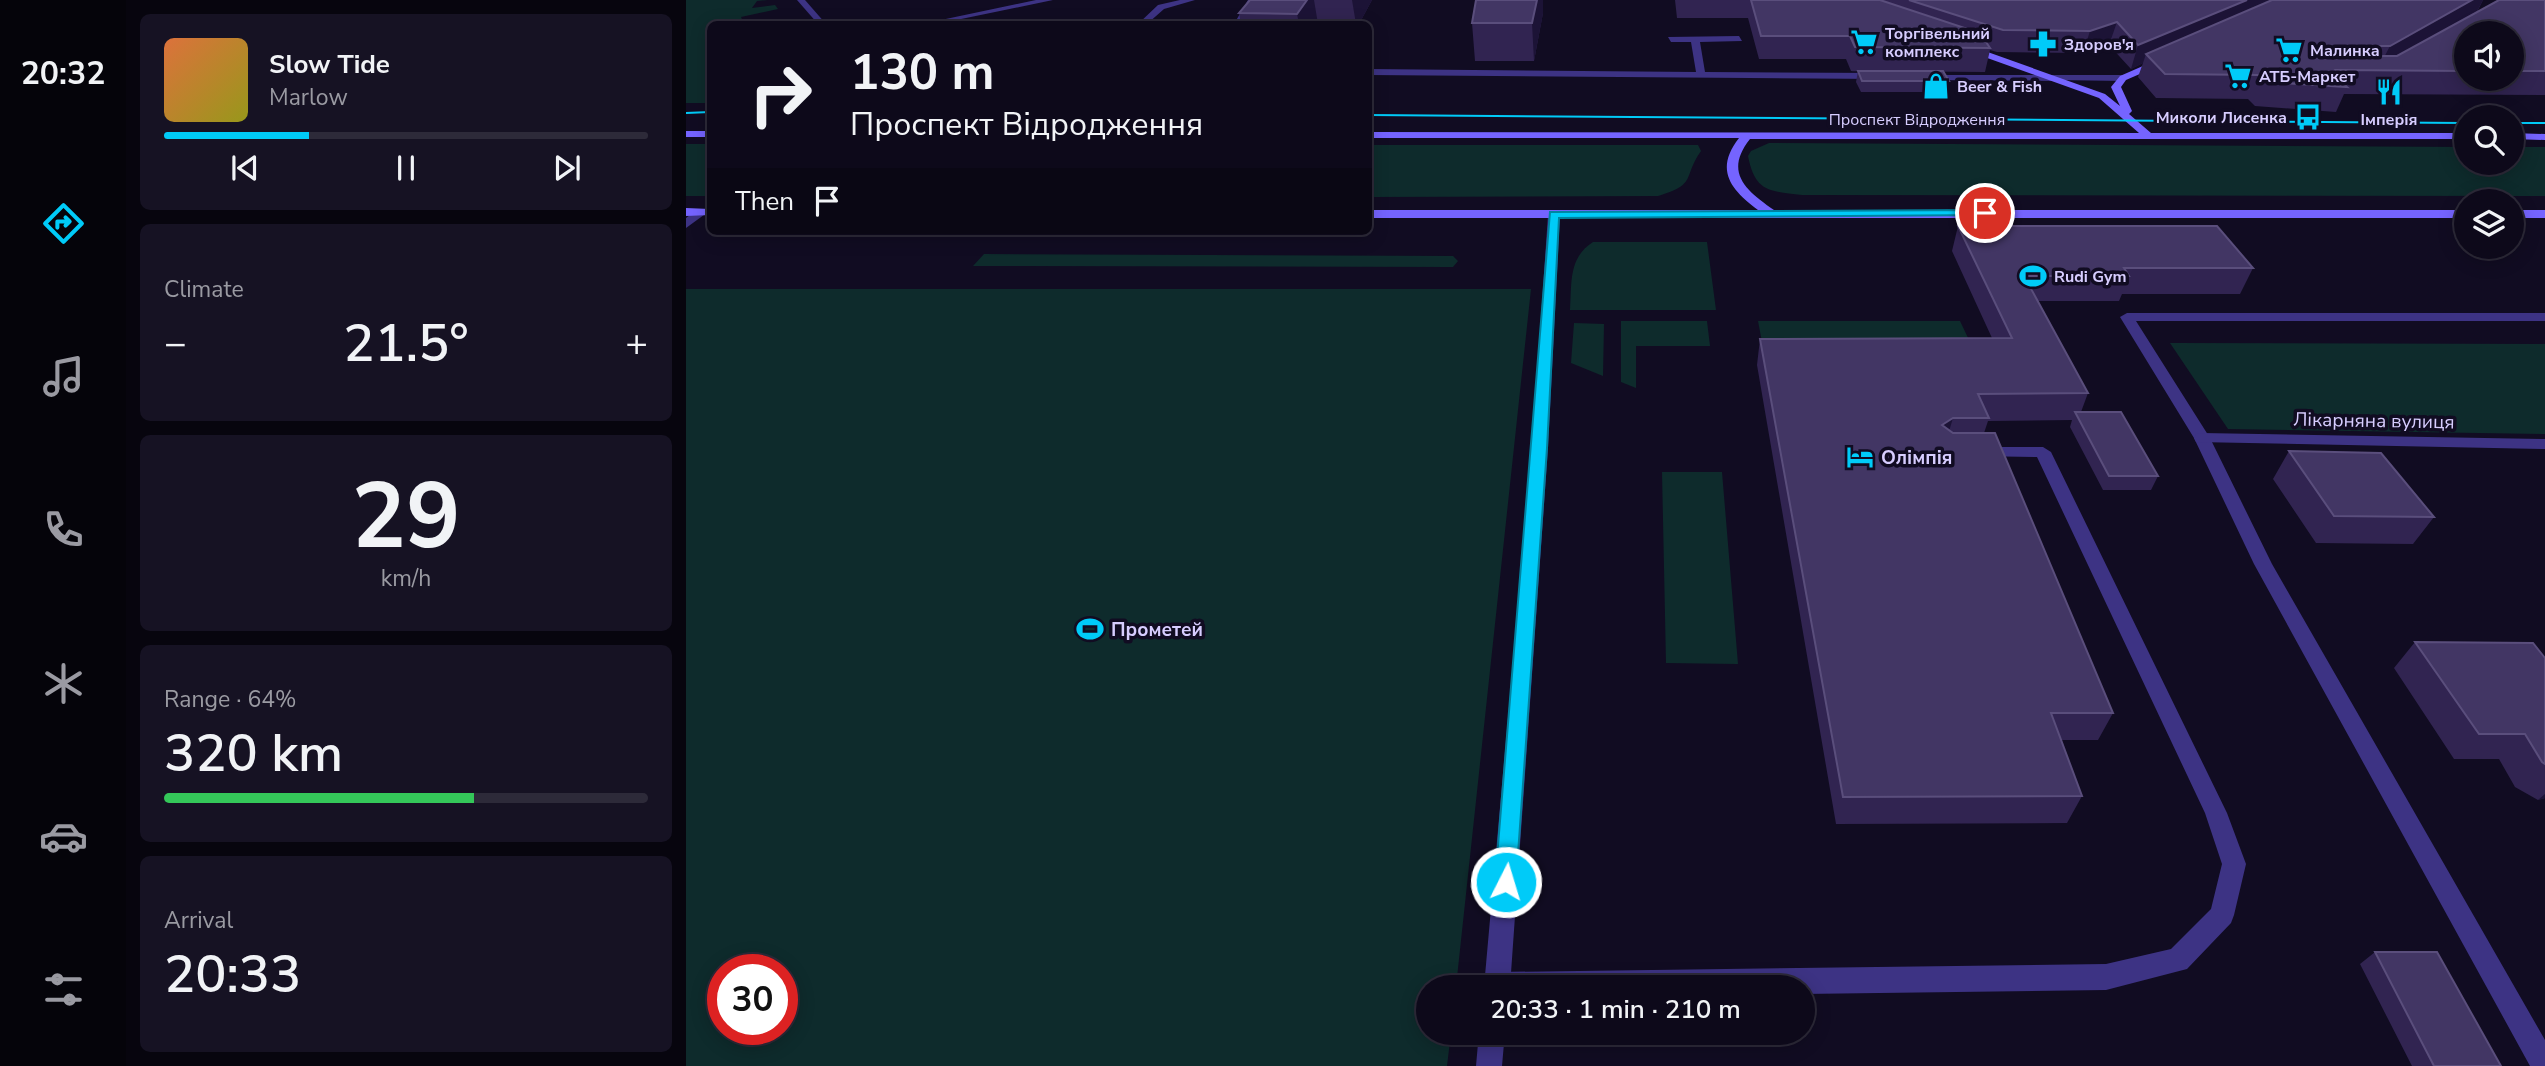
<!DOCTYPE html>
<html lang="en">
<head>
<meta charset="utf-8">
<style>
	body { margin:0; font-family:"Nunito Sans",sans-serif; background:#161223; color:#f1f3f6; height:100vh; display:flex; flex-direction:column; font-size:26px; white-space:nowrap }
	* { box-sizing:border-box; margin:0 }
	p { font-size:23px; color:#9a9aa2 }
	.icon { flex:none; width:38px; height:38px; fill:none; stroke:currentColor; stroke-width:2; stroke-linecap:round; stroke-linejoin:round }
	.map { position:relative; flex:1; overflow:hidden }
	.side { display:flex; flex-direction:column; gap:14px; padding:14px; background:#07050e; width:560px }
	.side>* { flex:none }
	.top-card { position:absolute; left:21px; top:21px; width:665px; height:214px; border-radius:10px; box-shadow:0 4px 18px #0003,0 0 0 2px #2d2a39; background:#0d091a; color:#f1f3f6; overflow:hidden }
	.controls { position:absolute; left:1768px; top:21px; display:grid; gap:14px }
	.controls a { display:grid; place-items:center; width:70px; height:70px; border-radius:50%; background:#0d091a; box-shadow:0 4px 18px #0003,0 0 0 2px #2d2a39; font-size:35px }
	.speed { position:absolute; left:21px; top:954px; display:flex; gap:14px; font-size:35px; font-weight:700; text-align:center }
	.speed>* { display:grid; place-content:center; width:91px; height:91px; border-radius:50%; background:#0d091a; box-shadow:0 4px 18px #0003,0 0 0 2px #2d2a39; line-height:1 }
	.speed .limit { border:10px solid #d22; background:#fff; color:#111 }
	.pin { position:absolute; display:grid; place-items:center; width:60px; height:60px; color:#fff; margin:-30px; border:4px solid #fff; border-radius:50%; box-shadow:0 2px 7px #0007 }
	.me { position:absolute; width:77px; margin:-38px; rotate:5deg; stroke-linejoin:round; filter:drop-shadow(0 0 5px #0008) }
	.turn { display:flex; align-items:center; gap:24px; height:147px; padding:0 28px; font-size:32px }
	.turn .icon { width:91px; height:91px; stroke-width:2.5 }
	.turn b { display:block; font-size:49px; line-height:60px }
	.then { display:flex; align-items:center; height:66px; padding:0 28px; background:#0003; gap:14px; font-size:26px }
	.big { font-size:52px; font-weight:600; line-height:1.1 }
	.side .card { flex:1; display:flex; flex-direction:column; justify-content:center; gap:10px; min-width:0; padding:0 24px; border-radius:10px; background:#161223 }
	.side .dial { align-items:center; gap:0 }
	.dial b { font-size:91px; line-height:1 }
	.song { display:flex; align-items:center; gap:21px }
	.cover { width:84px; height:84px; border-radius:10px; background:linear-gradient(135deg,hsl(20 70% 55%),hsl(60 70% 35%)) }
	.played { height:7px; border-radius:4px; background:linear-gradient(90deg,#00cbf8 30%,#2d2a39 30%) }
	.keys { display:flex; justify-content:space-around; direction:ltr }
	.heat { display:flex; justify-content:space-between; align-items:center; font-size:38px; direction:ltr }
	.charge { height:10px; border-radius:5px; background:linear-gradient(90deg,#34c759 64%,#2d2a39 0) }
	.trip { position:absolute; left:730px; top:975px; width:399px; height:70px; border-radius:35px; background:#0d091a; box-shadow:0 4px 18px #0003,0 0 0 2px #2d2a39; font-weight:600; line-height:70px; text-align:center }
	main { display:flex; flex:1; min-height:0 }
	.menu { display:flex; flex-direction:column; width:126px; justify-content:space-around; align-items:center; background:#05040a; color:#9a9aa2 }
	.menu .icon { width:49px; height:49px }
	.menu .selected { color:#00cbf8 }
	.menu b { font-size:32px; color:#f1f3f6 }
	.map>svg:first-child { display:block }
	.green { fill:#0e2b2c; fill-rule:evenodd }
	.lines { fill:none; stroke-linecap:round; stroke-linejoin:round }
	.lane { fill:#3d3384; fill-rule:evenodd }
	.street { fill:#3d3384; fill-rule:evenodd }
	.secondary { fill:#7564ff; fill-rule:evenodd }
	.tram { stroke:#00cbf8; stroke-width:2 }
	.wall { fill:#312451; fill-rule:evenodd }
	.shaded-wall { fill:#1c1336 }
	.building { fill:#423664; stroke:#5a4e7c; stroke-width:2 }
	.route { fill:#00cbf8; stroke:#0084a1; stroke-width:2 }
	.labels { text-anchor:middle; stroke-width:7; stroke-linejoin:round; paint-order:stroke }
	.far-poi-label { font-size:16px; font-weight:bold; fill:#d7cdff; stroke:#110c22; text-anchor:start }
	.far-street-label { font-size:16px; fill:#d7cdff; stroke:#110c22 }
	.street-label { font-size:19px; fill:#d7cdff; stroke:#110c22 }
	.poi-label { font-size:19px; font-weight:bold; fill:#d7cdff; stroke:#110c22; text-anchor:start }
</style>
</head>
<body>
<main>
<nav class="menu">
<b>20:32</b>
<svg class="icon selected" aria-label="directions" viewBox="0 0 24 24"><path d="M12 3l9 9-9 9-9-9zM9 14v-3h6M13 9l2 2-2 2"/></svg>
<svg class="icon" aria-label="music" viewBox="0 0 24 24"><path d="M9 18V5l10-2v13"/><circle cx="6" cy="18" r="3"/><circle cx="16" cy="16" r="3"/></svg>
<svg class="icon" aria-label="phone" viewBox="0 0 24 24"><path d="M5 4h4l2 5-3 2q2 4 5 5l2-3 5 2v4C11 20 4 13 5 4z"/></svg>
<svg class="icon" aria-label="climate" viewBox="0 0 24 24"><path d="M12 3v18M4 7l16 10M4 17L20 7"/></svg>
<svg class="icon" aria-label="car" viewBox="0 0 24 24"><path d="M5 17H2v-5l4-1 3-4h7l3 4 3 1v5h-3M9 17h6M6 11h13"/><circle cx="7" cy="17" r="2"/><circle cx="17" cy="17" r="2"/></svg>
<svg class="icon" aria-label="filters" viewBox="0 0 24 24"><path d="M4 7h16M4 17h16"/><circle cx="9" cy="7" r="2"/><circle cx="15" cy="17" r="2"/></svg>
</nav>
<section class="side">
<div class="card">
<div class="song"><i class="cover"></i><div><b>Slow Tide</b><p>Marlow</p></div></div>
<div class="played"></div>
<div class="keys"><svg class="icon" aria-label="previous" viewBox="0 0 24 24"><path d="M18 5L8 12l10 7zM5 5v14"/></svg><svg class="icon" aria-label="pause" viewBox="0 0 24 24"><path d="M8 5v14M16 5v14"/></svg><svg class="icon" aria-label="next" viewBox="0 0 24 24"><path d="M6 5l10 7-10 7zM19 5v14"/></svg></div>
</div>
<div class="card"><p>Climate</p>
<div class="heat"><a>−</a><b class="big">21.5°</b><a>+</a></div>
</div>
<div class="card dial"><b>29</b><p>km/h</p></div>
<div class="card"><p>Range · 64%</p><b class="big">320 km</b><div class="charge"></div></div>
<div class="card"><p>Arrival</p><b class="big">20:33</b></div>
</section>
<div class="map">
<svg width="1859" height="1066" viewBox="0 0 1859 1066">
	<rect width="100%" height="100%" fill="#110c22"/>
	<path class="green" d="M0 0H82L71 1 66 8 89 5 92 9 55 17 58 24H24V103H0Z
		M1083 143 1780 147V163H1825V147H1859V196L1116 195C1083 191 1069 192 1062 156L1065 151Z
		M0 144H24V196H0Z
		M683 145H1012L1015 151C996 178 1012 184 972 196L683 197Z
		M907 242H1021L1030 310H884C886 283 882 258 907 242Z
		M298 254 767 256 772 261 767 267 287 266Z
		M0 289H845L770 987H742V1032L765 1033 761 1066H0ZM37 970H96V1029H37Z
		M935 321H1021L1024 346H950V388L935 382Z
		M1072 321H1274L1284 342H1076Z
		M888 323 918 324 917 376 885 363Z
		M1484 343 1859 344V434L1542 429Z
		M976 472H1036L1052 664 980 663Z"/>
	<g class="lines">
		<path class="lane" d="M111 0H119L140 24H132Z
			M494 0H509L478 9 461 24H452L472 5Z
			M562 0H570L556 24H548Z
			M1053 36 1056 41 1014 42 1019 72 1195 73 1200 76 1195 79 682 75V69L1010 72 1005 42H985L982 37Z
			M1234 75H1373L1378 78 1373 81 1237 80 1232 77Z
			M12 209 22 212 0 228V218Z
			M1441 313H1859V321H1450L1524 438 1586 564 1859 1040V1066H1844L1568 564 1508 438 1434 317Z
			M1294 447H1357L1365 452 1541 813 1560 864 1548 915 1545 923 1501 969 1420 990 1116 994V987H799L802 976 811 972 1420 964 1485 949 1525 909 1536 864 1519 813 1351 457 1288 456 1286 452Z"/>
		<path class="street" d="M350 0H367L251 24H236Z
			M1373 75H1437L1442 78 1437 81 1370 80V76Z
			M868 211 874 215 862 448 824 987H798L846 448 862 215Z
			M1516 433 1859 439V449L1510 442 1508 438 1510 434Z
			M793 1032H819L816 1066H790Z"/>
		<path class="secondary" d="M1282 45 1419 94 1434 106 1425 87 1434 76 1473 59H1479V63L1440 80 1435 87 1446 111 1443 114 1465 133H1780V139H1064C1038 172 1059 190 1088 210H1780V218H682V210H1072C1045 190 1028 170 1053 138H682V132L1453 133 1413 98 1279 50Z
			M0 131H24V137H0Z
			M1825 133 1859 134V140L1825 139Z
			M0 208 24 209V215L0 216Z
			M1825 210H1859V218H1825Z"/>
		<path class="tram" d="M0 113 24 112
			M682 115 1780 123
			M1825 123H1859"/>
	</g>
	<path class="wall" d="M564 0H686L673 24H555L553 13Z
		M989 0H1797L1791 12 1859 0V95L1658 94 1650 112 1569 106 1562 99 1470 98 1452 77 1457 63 1445 69 1423 45 1397 53 1311 52 1304 50 1299 72 1165 71 1160 59H1073L1062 18H991ZM1780 33H1825V79H1780Z
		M857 13 848 61H789L786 23Z
		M1172 71 1263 81 1260 92H1175L1170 82Z
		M1272 226H1311L1567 268 1554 294H1436L1433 301H1352L1402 393 1395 412 1472 476 1465 490H1417L1384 427 1386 420 1302 421 1298 433 1427 713 1412 740H1375L1396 796 1381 823 1150 824 1071 365 1074 339 1306 338 1266 251Z
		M1603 451 1748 517 1727 544 1630 543 1587 479Z
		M1729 642 1859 658V798L1852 800 1829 787 1813 759H1768L1708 668Z
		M1689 952 1815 1066H1726L1674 964Z"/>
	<path class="shaded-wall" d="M621 0H628L632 24H613L611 14Z
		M666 0H686L673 24H670Z
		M851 0H857V13L848 61 846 23Z
		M1561 0H1602L1460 54 1457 63 1445 69 1452 45Z
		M1786 0H1797L1790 13 1692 69 1704 46Z
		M1431 22 1423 45 1397 53 1404 31Z
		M1267 418 1259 445 1256 425Z
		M1859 794V798L1852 800Z"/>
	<path class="building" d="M564 0H621L611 14 553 13Z
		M790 0H851L846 23H786Z
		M1065 0H1194L1294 33 1304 48 1169 47 1164 36H1075Z
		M1223 0H1561L1452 45 1431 22 1404 31 1317 30Z
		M1586 0H1786L1704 46H1662L1655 53 1659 56H1711L1813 0H1859V71H1825V33H1780V71L1650 70 1653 73H1644L1661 87 1579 82 1572 75 1479 74 1460 54Z
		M1172 71H1257L1263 81H1176Z
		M1304 213 1311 226H1531L1567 268H1438L1443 276H1338L1402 393 1292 394 1303 418H1267L1256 425 1267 433H1309L1427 713H1365L1396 796 1157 797 1074 339 1326 338 1272 226Z
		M1389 412H1435L1472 476H1423Z
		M1603 451 1695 453 1748 517 1648 516Z
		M1729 642 1847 643 1859 658V764L1856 762 1839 734H1793Z
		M1689 952H1751L1815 1066H1748Z"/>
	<path class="route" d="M1299 210 1304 213 1303 215 873 218 861 448 830 882 827 889 820 892 812 889 809 882 864 212Z"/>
	<defs>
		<g id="supermarket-bare" transform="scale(2.1)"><path d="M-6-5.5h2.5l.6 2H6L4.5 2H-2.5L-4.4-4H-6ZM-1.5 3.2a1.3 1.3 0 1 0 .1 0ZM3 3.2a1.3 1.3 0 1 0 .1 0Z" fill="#00cbf8" stroke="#110c22" stroke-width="2.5" paint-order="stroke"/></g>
		<g id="pharmacy-bare" transform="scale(2.1)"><path d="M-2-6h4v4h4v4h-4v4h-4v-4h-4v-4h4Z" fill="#00cbf8" stroke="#110c22" stroke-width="2.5" paint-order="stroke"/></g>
		<g id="shop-bare" transform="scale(2.1)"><path d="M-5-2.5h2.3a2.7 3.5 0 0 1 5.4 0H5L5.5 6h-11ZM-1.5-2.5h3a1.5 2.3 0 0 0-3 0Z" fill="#00cbf8" stroke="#110c22" stroke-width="2.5" paint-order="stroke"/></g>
		<g id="restaurant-bare" transform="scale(2.1)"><path d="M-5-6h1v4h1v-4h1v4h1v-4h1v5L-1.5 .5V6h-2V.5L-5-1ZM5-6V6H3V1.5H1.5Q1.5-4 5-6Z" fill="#00cbf8" stroke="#110c22" stroke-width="2.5" paint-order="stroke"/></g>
		<g id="bus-bare" transform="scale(2.1)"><path d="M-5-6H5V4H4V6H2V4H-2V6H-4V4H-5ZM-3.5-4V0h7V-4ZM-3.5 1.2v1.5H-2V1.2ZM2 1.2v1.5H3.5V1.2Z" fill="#00cbf8" stroke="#110c22" stroke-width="2.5" paint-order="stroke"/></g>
		<g id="stadium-bare" transform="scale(2.1)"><path d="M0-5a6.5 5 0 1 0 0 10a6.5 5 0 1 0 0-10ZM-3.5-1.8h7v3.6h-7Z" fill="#00cbf8" stroke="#110c22" stroke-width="2.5" paint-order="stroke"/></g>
		<g id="hotel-bare" transform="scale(2.1)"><path d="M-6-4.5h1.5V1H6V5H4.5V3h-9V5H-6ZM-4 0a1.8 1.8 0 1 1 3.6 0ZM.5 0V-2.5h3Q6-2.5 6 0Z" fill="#00cbf8" stroke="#110c22" stroke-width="2.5" paint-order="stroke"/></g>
	</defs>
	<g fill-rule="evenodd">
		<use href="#supermarket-bare" x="1178" y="42"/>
		<use href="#pharmacy-bare" x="1357" y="44"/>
		<use href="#supermarket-bare" x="1603" y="50"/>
		<use href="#supermarket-bare" x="1552" y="76"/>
		<use href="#shop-bare" x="1250" y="86"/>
		<use href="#restaurant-bare" x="1703" y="92"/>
		<use href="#bus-bare" x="1622" y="117"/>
		<use href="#stadium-bare" x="1347" y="276"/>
		<use href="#hotel-bare" x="1174" y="457"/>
		<use href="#stadium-bare" x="404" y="629"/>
	</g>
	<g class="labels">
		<g class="far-poi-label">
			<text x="1199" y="39">Торгівельний<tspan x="1199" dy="18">комплекс</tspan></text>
			<text x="1378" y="50">Здоров'я</text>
			<text x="1624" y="56">Малинка</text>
			<text x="1573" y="82">АТБ-Маркет</text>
			<text x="1271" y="92">Beer &amp; Fish</text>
			<text x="1601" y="123" text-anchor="end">Миколи Лисенка</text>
			<text x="1703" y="125" text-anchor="middle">Імперія</text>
			<text x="1368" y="282">Rudi Gym</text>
		</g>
		<g class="far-street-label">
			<text x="1231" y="125">Проспект Відродження</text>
		</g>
		<g class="street-label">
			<text transform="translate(1688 420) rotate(1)" y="7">Лікарняна вулиця</text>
		</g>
		<g class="poi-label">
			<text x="1195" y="464">Олімпія</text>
			<text x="425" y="636">Прометей</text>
		</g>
	</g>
</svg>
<div class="controls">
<a><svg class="icon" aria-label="sound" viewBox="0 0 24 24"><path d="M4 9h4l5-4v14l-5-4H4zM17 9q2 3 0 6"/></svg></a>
<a><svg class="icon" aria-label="search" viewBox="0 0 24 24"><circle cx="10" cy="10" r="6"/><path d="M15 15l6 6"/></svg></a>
<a><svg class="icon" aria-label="layers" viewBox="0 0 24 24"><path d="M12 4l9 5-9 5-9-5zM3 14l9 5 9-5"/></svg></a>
</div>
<div class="speed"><div class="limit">30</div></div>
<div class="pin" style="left:1299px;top:213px;background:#d93025"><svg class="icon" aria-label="arrive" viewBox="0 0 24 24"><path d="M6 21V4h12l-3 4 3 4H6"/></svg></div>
<svg class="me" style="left:820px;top:882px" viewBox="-20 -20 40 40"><circle r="17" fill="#00cbf8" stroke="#fff" stroke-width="3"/><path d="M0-11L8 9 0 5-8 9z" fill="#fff"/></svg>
<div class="trip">20:33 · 1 min · 210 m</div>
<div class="top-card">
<div class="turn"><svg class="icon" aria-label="right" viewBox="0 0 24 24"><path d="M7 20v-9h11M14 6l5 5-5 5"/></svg><div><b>130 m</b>Проспект Відродження</div></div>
<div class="then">Then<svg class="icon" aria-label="arrive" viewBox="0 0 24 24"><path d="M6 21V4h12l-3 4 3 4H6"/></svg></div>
</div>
</div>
</main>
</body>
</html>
